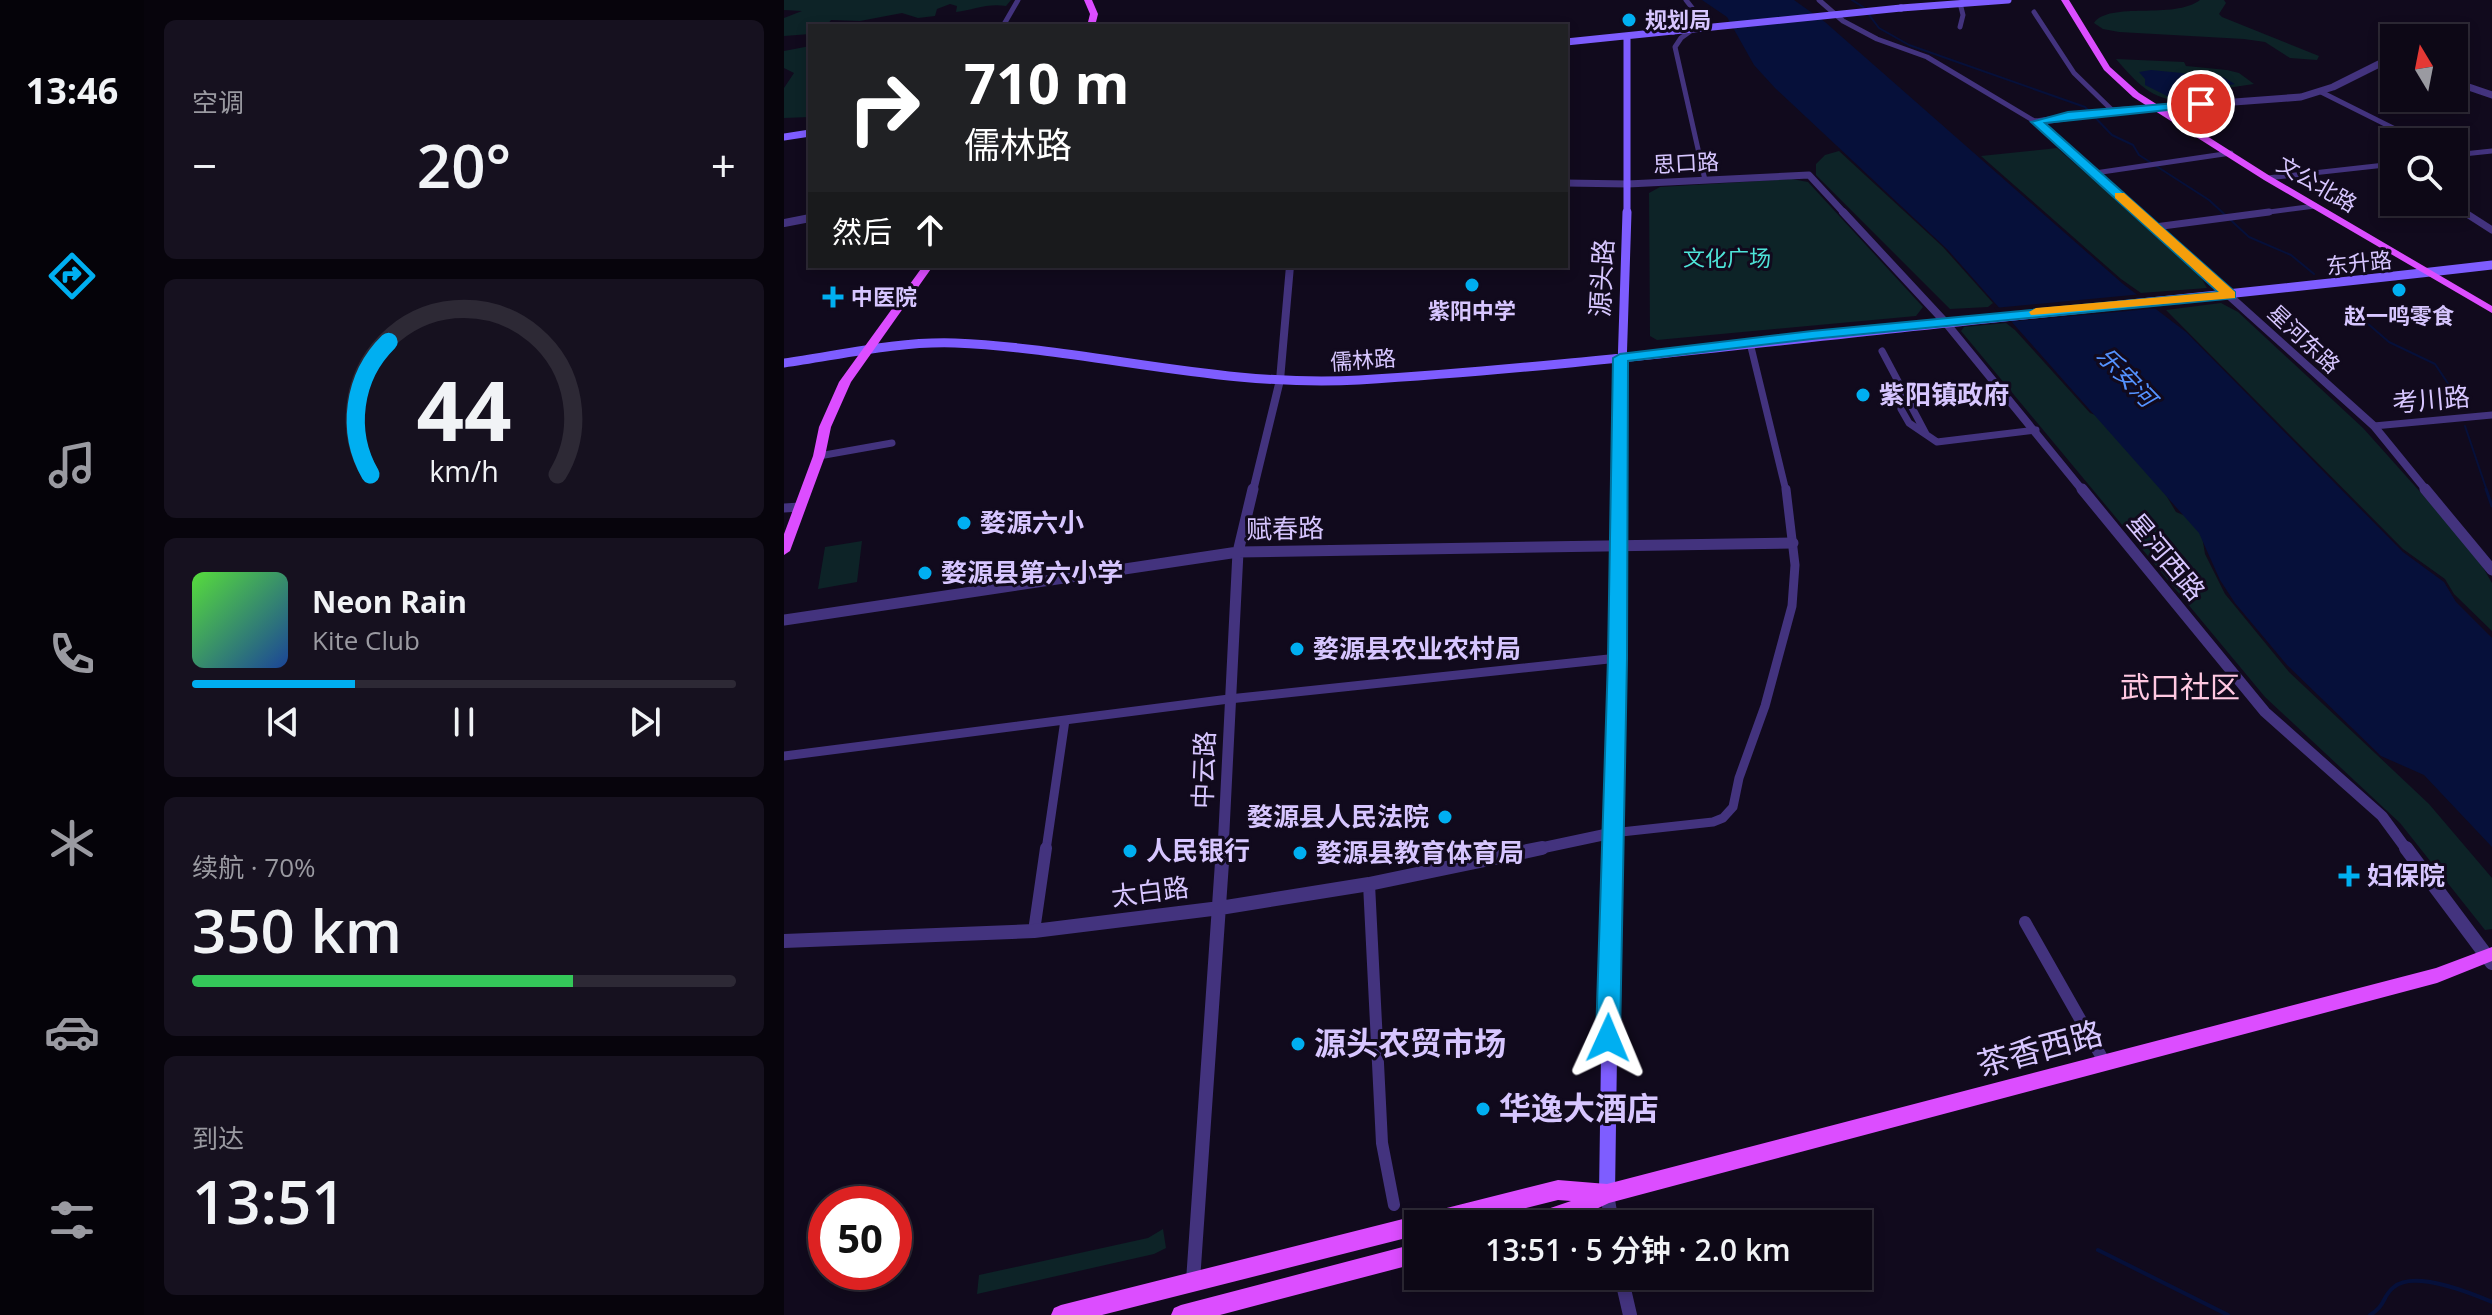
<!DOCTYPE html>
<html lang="zh">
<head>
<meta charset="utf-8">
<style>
	body { margin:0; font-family:"Open Sans","Noto Sans SC",sans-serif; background:#16111f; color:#f1f3f6; height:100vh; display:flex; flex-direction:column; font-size:30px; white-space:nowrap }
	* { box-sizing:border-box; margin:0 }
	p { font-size:26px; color:#9a9aa1 }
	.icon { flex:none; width:44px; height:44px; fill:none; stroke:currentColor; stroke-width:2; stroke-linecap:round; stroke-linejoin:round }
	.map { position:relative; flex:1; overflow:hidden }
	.drawer { display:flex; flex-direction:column; gap:20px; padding:20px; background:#07040c; width:640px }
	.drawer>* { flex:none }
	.banner { position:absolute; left:24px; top:24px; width:760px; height:244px; border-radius:0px; box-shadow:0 4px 12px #0003,0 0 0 2px #2d2935; background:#202124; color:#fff; overflow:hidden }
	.needle { width:52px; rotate:350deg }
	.buttons { position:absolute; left:1596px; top:24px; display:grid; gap:16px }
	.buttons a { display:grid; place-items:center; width:88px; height:88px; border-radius:0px; background:#0d0816; box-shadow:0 4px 12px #0003,0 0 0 2px #2d2935; font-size:40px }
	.speed { position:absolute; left:24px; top:1186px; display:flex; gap:16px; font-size:40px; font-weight:700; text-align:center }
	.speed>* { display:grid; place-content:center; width:104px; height:104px; border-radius:50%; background:#0d0816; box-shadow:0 4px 12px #0003,0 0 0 2px #2d2935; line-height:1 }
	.speed .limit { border:12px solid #d22; background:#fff; color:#111 }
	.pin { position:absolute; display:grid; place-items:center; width:68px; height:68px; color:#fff; margin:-34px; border:4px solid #fff; border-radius:50%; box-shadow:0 2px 8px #0007 }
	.me { position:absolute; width:88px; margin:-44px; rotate:1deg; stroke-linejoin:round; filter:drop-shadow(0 0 6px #0008) }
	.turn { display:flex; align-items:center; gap:28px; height:168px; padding:0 24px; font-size:36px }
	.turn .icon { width:104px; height:104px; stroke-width:2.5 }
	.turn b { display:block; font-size:56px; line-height:68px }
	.then { display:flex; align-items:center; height:76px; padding:0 24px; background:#0003; gap:16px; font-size:30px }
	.big { font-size:60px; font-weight:600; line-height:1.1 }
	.drawer .tile { flex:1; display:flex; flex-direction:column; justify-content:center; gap:12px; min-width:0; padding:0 28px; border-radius:12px; background:#16111f }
	.drawer .dial { align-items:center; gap:0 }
	.dial svg { height:208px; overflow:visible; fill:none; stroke:#2d2935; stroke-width:7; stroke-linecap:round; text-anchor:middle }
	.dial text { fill:#f1f3f6; stroke:none }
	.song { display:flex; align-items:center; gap:24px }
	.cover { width:96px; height:96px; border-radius:12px; background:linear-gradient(135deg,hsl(110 70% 55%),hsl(220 70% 35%)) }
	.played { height:8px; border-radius:4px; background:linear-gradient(90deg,#00aff1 30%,#2d2935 30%) }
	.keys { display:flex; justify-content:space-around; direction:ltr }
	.heat { display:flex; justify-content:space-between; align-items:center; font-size:44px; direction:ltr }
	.charge { height:12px; border-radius:6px; background:linear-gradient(90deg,#34c759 70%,#2d2935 0) }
	.trip { position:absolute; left:620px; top:1210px; width:468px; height:80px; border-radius:0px; background:#0d0816; box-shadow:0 4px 12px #0003,0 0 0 2px #2d2935; font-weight:600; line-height:80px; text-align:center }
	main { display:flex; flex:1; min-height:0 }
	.menu { display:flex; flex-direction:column; width:144px; justify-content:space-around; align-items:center; background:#050309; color:#9a9aa1 }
	.menu .icon { width:56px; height:56px }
	.menu .active { color:#00aff1 }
	.menu b { font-size:36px; color:#f1f3f6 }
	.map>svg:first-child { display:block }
	.green { fill:#0d2327 }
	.water { fill:#06103a }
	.pier { fill:#110a1d }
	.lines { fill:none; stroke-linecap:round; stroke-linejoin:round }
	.stream-far2 { stroke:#06103a; stroke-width:2 }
	.stream-far1 { stroke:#06103a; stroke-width:3 }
	.stream { stroke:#06103a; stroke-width:4 }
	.minor-far3 { stroke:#43337e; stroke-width:5 }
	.minor-far2 { stroke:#43337e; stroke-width:7 }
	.minor-far1 { stroke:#43337e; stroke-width:9 }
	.minor { stroke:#43337e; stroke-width:12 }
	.tertiary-far3 { stroke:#43337e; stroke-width:7 }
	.tertiary-far2 { stroke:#43337e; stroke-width:8 }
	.tertiary-far1 { stroke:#43337e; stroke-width:11 }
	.tertiary { stroke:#43337e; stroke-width:14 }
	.secondary-far3 { stroke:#7e5dff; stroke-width:7 }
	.secondary-far2 { stroke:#7e5dff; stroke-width:9 }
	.secondary-far1 { stroke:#7e5dff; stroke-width:12 }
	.secondary { stroke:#7e5dff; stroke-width:16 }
	.primary { fill:#dc4dff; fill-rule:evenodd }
	.secondary-bridge { stroke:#7e5dff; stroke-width:7 }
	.route { fill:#00aff1; stroke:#00729d; stroke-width:2 }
	.slow { fill:#f59e0b }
	.poi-dot { fill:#00aff1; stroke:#110a1d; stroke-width:3 }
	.labels { text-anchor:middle; stroke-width:6; stroke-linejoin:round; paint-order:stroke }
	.far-poi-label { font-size:22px; font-weight:bold; fill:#d7c6ff; stroke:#110a1d; text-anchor:start }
	.far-street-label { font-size:22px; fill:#d7c6ff; stroke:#110a1d }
	.far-park-label { font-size:22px; fill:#4ee4d8; stroke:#110a1d }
	.far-water-label { font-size:24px; font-style:italic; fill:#5492ff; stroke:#110a1d }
	.street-label { font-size:26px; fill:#d7c6ff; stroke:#110a1d }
	.poi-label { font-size:26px; font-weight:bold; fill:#d7c6ff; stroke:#110a1d; text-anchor:start }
	.quarter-label { font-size:30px; fill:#ffc8e1; stroke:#110a1d }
	.near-poi-label { font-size:32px; font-weight:bold; fill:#d7c6ff; stroke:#110a1d; text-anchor:start }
	.near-street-label { font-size:32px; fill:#d7c6ff; stroke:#110a1d }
</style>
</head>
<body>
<main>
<nav class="menu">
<b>13:46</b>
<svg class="icon active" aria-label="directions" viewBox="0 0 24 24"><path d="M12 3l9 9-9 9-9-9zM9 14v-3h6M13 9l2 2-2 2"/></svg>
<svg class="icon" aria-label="music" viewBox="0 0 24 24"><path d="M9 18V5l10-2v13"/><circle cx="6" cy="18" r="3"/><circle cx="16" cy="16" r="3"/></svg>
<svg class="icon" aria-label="phone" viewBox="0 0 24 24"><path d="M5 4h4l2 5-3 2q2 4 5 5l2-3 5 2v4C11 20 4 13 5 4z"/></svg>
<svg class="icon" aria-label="climate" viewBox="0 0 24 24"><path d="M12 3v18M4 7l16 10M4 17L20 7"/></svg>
<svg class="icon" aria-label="car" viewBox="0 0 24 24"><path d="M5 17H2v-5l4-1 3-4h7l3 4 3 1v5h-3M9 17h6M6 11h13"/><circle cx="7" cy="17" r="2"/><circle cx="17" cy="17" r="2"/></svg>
<svg class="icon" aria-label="filters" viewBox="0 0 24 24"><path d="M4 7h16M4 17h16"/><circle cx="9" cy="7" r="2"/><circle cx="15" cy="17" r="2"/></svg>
</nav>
<section class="drawer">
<div class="tile"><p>空调</p>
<div class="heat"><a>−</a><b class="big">20°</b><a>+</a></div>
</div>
<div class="tile dial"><svg viewBox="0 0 100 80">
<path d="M14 69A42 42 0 1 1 86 69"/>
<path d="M14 69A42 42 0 0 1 21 18" stroke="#00aff1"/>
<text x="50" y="56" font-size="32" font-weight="700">44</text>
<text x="50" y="72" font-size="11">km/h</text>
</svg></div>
<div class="tile">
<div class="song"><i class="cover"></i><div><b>Neon Rain</b><p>Kite Club</p></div></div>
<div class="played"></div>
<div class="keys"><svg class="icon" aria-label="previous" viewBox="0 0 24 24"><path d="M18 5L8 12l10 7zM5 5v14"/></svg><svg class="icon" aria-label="pause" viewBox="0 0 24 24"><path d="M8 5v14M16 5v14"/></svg><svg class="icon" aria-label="next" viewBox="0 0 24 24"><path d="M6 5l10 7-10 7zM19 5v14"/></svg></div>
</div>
<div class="tile"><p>续航 · 70%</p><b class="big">350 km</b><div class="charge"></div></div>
<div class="tile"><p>到达</p><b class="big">13:51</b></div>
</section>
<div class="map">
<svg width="1708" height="1315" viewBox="0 0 1708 1315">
	<rect width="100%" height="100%" fill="#110a1d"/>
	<path class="green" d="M0 0H227L222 6C203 3 189 10 172 12L173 6 166 4 153 9 151 16 134 18 118 13 76 21 47 20 42 26H26V34L0 36V18L18 11 0 10Z
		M1416 0H1440L1442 3 1435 14 1438 17 1535 56 1533 60 1506 58 1481 42 1460 39 1335 32 1319 29 1310 23C1325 1 1390 20 1416 0Z
		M26 46V117L0 118V88L10 73 0 68V51Z
		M1332 59 1400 62 1402 66 1443 70 1455 73 1470 84 1409 93 1403 94 1402 101C1369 102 1352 82 1332 59Z
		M1273 148 1414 272 1423 288 1357 293 1337 279 1197 156Z
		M1055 151 1159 247 1209 303 1204 307 1166 309 1032 175V164L1041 155Z
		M1008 179 1024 182 1139 307 1132 316 873 340 866 336 865 193 876 187Z
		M1437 303 1454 312 1579 428 1690 552 1708 583V631L1670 594 1661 579 1619 549 1382 310Z
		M1222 323 1231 330 1306 413 1322 419 1373 480 1392 512 1404 517 1417 530 1421 554 1441 594 1505 672 1645 804 1708 878V929L1701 930 1616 823 1481 697 1177 331 1180 327Z
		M78 541 73 582 34 589 41 547Z
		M379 1229 382 1248 370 1254 193 1294 195 1275 364 1238Z"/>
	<path class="water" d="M918 0H1010L1041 22 1339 284 1402 332 1619 552 1660 582 1672 602 1708 638V847L1640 775 1597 756 1503 665 1451 603 1436 580 1415 533 1163 249 991 88 970 65 943 17Z
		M1367 70 1439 77 1451 84 1387 98 1361 85V79L1355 72Z"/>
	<path class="pier" d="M1359 294 1376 308 1223 322 1210 308Z"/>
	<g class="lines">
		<path class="stream-far2" d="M1068 0 1079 7 1095 28 1125 45 1301 107 1328 135 1349 145 1355 155 1425 200 1465 237 1507 255 1530 274
			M1568 310 1605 342 1651 364 1667 388
			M1681 426 1703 491"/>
		<path class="stream-far1" d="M1702 489 1708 506"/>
		<path class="stream" d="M1314 1250 1444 1315
			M1586 1315C1602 1306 1598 1296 1610 1287 1630 1270 1687 1293 1708 1302"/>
		<path class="minor-far3" d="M902 0 919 22 897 38 891 47 921 180
			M1035 0 1059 21 1093 39 1143 57 1252 122
			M1176 3 1179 15 1176 27
			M1250 12 1290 73 1329 111
			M219 26 234 0
			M1537 92 1637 142
			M1670 155 1708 151
			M1311 173 1447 153
			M1483 178 1610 164
			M1665 202 1683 214
			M1470 214 1531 206"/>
		<path class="minor-far2" d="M1680 212 1708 230
			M1371 227 1485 212
			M966 343 1002 491
			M1098 351 1142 434
			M1117 409 1125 423 1153 442 1252 430
			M1590 426 1708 415
			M35 456 108 443"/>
		<path class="minor-far1" d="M0 508 16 507
			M0 756 445 699 834 658
			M828 833 929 822 939 818 949 807 955 778 981 706 1008 606 1011 565 1002 489
			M262 850 281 720"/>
		<path class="minor" d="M585 884 598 1143 610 1205
			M1241 922 1321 1063
			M250 931 262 848"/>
		<path class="tertiary-far3" d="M1670 82 1708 95
			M1252 122 1354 214
			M1252 122 1329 111 1517 97 1549 87 1595 64 1610 63
			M782 183 844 184 1025 175 1061 214"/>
		<path class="tertiary-far2" d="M1059 212 1162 323 1299 491
			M1352 212 1590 426 1643 491
			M0 223 26 218
			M469 491 496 380 506 266"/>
		<path class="tertiary-far1" d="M1298 489 1481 712 1598 816 1623 850
			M1641 489 1708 570
			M0 620 454 552 1009 543
			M439 850 454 552 469 489
			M748 850 828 833"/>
		<path class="tertiary" d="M1622 848 1708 963
			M0 941 250 931 436 908 585 884 758 848
			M823 1194 828 1224
			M837 1276 846 1315
			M409 1281 439 848"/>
		<path class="secondary-far3" d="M1117 8 1224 0
			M782 42 889 31
			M0 137 26 133
			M843 214V37"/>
		<path class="secondary-far2" d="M0 363C56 355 114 341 171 343 307 349 437 388 575 380 755 369 936 347 1116 328 1313 307 1511 288 1708 265
			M834 491 843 212"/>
		<path class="secondary-far1" d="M828 850 834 489"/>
		<path class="secondary" d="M823 1194 828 848"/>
		<path class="primary" d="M300 0H308L314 14 311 26H303L306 14Z
			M1277 0H1285L1326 67 1355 93 1486 176 1708 306V313L1480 180 1349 97 1320 70Z
			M139 266H149L67 382 47 427 41 456 6 551 0 555V534L29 456 35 427 55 382Z
			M1708 947V961L1653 983 825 1203 780 1224H737L740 1217 787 1201 774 1200 677 1224H634V1235L318 1315H267L270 1308 277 1305 774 1180 823 1184 1652 968Z
			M634 1243V1263L436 1315H387L390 1308 397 1305Z"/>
		<path class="secondary-bridge" d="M889 31 1117 8"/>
	</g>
	<path class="route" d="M1417 101 1423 104 1421 106 1261 123 1451 292V298L1028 339 844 361 843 658 836 1038 832 1046 824 1049 816 1046 812 1038 824 658 829 358 836 354 1028 331 1434 292 1247 122 1284 112Z"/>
	<path class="slow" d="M1331 193H1340L1451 292V298L1247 315 1245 312 1252 308 1435 292 1331 198Z"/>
	<g class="poi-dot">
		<circle cx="845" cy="20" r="8"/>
		<circle cx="688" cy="285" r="8"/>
		<circle cx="1615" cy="290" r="8"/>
		<path d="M45 285h8v8h8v8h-8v8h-8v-8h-8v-8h8z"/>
		<circle cx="1079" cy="395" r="8"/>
		<circle cx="180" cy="523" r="8"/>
		<circle cx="141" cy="573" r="8"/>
		<circle cx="513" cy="649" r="8"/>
		<circle cx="661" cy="817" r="8"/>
		<circle cx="346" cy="851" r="8"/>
		<circle cx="516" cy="853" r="8"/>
		<path d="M1561 864h8v8h8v8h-8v8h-8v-8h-8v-8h8z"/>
		<circle cx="514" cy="1044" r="8"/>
		<circle cx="699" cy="1109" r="8"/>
	</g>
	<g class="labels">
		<g class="far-poi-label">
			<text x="861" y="28">规划局</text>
			<text x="67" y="305">中医院</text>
			<text x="688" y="319" text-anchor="middle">紫阳中学</text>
			<text x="1615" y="324" text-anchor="middle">赵一鸣零食</text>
		</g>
		<g class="far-street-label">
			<text transform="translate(902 163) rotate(-3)" y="8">思口路</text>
			<text transform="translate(1533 184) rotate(30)" y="8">文公北路</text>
			<text transform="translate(1575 263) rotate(-6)" y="8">东升路</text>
			<text transform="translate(1520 339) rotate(43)" y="8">星河东路</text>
			<text transform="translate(579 360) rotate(-4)" y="8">儒林路</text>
		</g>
		<g class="far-park-label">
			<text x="943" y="266">文化广场</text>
		</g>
		<g class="far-water-label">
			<text transform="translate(1342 377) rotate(46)" y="8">乐安河</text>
		</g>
		<g class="street-label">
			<text transform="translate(818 278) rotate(-87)" y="9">源头路</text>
			<text transform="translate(1647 400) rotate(-5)" y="9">考川路</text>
			<text transform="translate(501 529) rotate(-1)" y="9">赋春路</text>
			<text transform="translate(1382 557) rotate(50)" y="9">星河西路</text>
			<text transform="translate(420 770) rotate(-88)" y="9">中云路</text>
			<text transform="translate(366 892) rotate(-7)" y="9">太白路</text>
		</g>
		<g class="poi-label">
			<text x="1095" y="404">紫阳镇政府</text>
			<text x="196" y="532">婺源六小</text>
			<text x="157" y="582">婺源县第六小学</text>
			<text x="529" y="658">婺源县农业农村局</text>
			<text x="645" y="826" text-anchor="end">婺源县人民法院</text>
			<text x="362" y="860">人民银行</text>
			<text x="532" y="862">婺源县教育体育局</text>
			<text x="1583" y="885">妇保院</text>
		</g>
		<g class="quarter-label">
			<text x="1396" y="698">武口社区</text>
		</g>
		<g class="near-poi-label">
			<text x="530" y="1055">源头农贸市场</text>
			<text x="715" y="1120">华逸大酒店</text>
		</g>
		<g class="near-street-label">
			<text transform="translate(1256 1049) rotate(-15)" y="11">茶香西路</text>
		</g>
	</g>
</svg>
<div class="buttons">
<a><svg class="needle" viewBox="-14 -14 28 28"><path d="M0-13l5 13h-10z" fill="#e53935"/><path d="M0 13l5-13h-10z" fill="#9a9aa1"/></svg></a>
<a><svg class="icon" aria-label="search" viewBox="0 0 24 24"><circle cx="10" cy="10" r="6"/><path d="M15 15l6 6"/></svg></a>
</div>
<div class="speed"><div class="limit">50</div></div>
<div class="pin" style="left:1417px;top:104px;background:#d93025"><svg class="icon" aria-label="arrive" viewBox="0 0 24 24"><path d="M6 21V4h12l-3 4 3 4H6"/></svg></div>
<svg class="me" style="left:824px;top:1038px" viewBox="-20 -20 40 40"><path d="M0-17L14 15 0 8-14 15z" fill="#00aff1" stroke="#fff" stroke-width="4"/></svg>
<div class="trip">13:51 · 5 分钟 · 2.0 km</div>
<div class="banner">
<div class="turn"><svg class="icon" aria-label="right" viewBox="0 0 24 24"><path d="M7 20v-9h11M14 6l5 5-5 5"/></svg><div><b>710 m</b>儒林路</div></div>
<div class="then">然后<svg class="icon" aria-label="ahead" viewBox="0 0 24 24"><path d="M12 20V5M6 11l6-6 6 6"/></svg></div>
</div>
</div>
</main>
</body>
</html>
